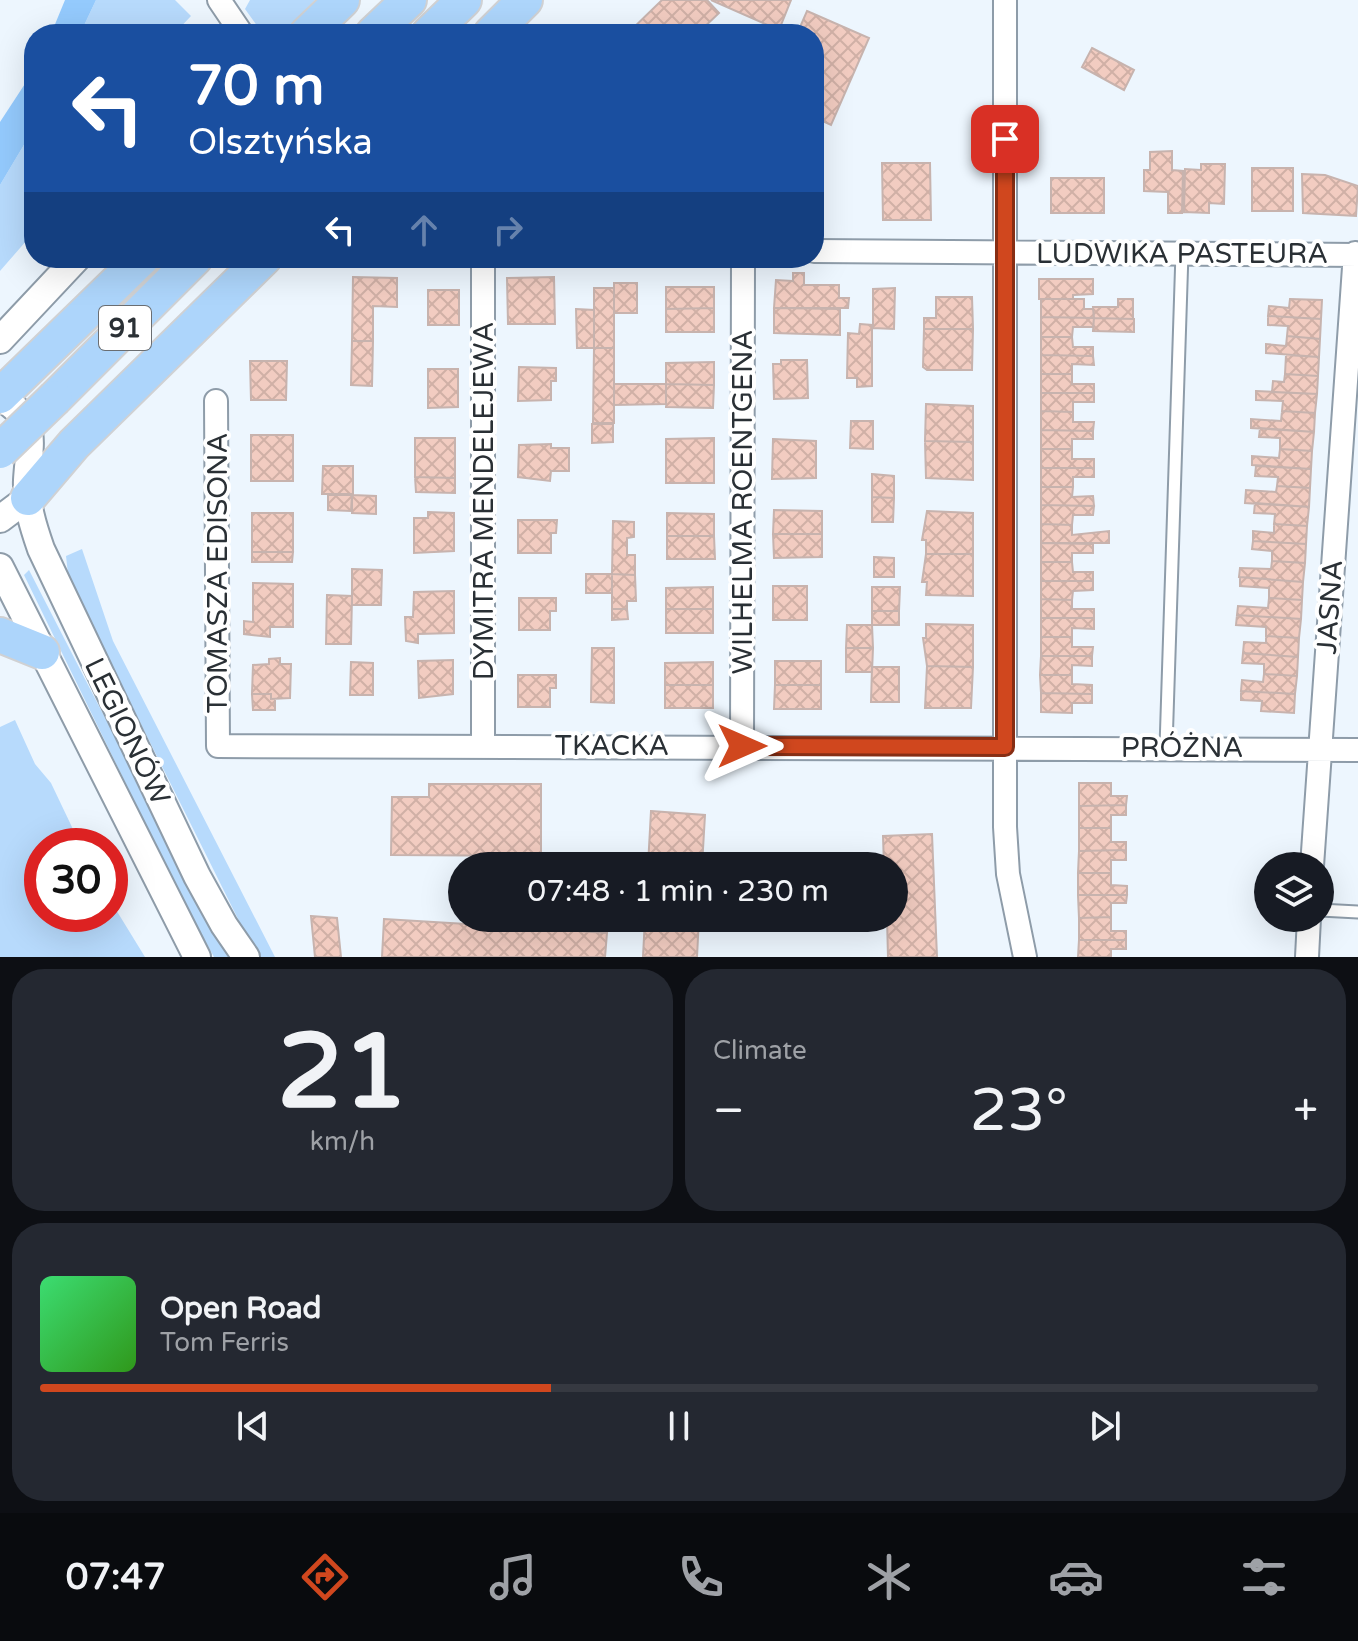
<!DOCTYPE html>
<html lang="en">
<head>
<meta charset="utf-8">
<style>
	body { margin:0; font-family:"Varela Round",sans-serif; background:#242831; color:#f1f3f6; height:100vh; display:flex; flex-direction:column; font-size:30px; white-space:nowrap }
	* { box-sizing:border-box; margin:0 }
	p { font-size:26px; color:#9ea1a6 }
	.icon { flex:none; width:44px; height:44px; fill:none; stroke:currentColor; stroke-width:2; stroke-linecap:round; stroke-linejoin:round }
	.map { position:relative; height:957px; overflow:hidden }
	.details { display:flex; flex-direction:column; gap:12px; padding:12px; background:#0d0f14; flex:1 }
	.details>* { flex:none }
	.hud { position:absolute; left:24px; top:24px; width:800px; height:244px; border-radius:32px; box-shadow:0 8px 32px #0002; background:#1a4fa0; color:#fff; overflow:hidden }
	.buttons { position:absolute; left:1254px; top:852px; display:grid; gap:16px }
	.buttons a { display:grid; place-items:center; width:80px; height:80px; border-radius:50%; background:#171b24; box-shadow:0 8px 32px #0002; font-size:40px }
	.speed { position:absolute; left:24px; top:828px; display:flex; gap:16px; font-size:40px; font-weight:700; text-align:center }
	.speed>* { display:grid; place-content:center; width:104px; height:104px; border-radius:50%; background:#171b24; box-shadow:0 8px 32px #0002; line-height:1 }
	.speed .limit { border:12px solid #d22; background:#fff; color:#111 }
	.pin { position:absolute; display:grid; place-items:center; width:68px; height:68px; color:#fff; margin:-34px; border-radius:16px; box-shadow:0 4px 12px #0006 }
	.me { position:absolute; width:88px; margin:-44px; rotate:90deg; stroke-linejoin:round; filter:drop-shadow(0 0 6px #0008) }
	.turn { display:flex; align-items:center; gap:28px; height:168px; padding:0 32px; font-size:36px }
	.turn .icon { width:104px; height:104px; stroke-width:2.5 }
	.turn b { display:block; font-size:56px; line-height:68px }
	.lanes { display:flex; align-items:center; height:76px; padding:0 32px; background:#0003; justify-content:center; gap:40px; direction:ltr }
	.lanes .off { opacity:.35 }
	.big { font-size:60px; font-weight:600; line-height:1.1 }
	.details .widget { flex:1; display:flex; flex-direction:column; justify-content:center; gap:12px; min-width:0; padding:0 28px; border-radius:32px; background:#242831 }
	.details .dial { align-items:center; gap:0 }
	.dial b { font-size:104px; line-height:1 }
	.song { display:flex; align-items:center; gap:24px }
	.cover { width:96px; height:96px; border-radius:12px; background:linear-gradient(135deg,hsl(140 70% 55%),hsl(110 70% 35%)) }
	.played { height:8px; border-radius:4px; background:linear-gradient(90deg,#d0471e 40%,#363941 40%) }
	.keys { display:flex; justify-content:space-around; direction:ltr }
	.heat { display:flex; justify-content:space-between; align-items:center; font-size:44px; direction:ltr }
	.details .tiles { flex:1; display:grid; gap:12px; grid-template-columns:1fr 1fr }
	.widget:last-child { grid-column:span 2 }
	.trip { position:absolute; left:448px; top:852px; width:460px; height:80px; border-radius:40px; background:#171b24; box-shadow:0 8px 32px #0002; font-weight:600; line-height:80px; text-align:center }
	.tab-bar { display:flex; height:128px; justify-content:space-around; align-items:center; background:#090b0e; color:#9ea1a6 }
	.tab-bar .icon { width:56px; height:56px }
	.tab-bar .current { color:#d0471e }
	.tab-bar b { font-size:36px; color:#f1f3f6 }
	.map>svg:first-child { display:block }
	.green { fill:#b7dafc }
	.water { fill:#94cafd }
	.building { fill:url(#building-cross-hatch); stroke:#c7b3ae; stroke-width:2 }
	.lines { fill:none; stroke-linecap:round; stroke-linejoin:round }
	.service-casing { stroke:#8e9ca9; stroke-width:15 }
	.minor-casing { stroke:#8e9ca9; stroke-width:26 }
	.tertiary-casing { stroke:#8e9ca9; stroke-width:30 }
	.primary-casing { stroke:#d0d1d3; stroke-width:38 }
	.service { stroke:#fff; stroke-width:11 }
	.minor { stroke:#fff; stroke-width:22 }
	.tertiary { stroke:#fff; stroke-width:26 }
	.primary { stroke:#add5fb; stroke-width:34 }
	.primary-bridge-casing { stroke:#d0d1d3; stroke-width:38; stroke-linecap:butt }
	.primary-bridge { stroke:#add5fb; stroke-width:34 }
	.route-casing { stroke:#872e14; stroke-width:20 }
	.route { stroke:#d0471e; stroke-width:14 }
	.labels { text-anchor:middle; stroke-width:8; stroke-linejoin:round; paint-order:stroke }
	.shield { fill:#fff; stroke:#6a6e72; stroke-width:2 }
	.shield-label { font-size:26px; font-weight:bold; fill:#2a3035 }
	.street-label { font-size:28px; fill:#2a3035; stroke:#fff }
</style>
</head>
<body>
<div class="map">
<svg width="1358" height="957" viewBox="0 0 1358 957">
	<defs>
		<pattern id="building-cross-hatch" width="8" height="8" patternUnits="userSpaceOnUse" patternTransform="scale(2)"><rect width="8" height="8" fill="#f2ccc1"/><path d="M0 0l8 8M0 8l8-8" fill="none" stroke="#d0b0a6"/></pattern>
	</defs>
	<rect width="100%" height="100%" fill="#edf6fe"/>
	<path class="green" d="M96 0H175L191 16 174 34H80Z
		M250 0H315L282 34H263L245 9Z
		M34 128V232L0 271V185Z
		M82 549 113 641 275 957H261L250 943 108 658 68 574 66 556Z
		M29 570 228 957H214L180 895 24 575Z
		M15 720 35 764 51 783 81 846H42V914H110V900L145 957H0V727Z"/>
	<path class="water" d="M65 0H96L80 34H51Z
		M34 70V128L0 185V122Z"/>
	<path class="building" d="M662 0H707L719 13 697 34H627Z
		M711 0H791L779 30Z
		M807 11 869 38 831 125 814 117V34H797Z
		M1092 48 1134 70 1124 90 1082 67Z
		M1172 151V170L1183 171 1182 213H1168V192L1144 191V170H1150V152Z
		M882 163H930L931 220H883Z
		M1201 164H1225L1224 204 1209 203V213L1184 212 1185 169 1201 170Z
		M1252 168H1293V211H1252Z
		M1302 174 1325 175 1358 186 1356 216 1303 213Z
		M1051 178H1104V213H1051Z
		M793 273H804V285H839V298H849L848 308H774L776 280 793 281Z
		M353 277 397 278V307L373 306V341H352Z
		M554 277 555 324H508L507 278Z
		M1039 279H1093V294L1073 295V299H1039Z
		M614 283H637V313H614Z
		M666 287H714V308L666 309Z
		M594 288H614V348H594Z
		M895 288 894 329 873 328V289Z
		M428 290H459V325H428Z
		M936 297H972L973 329H924V318H936Z
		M1041 299H1084V309H1093L1094 318 1041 317Z
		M1118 299H1133V319L1094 318 1093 307H1118Z
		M1290 299 1322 300 1321 319 1268 316 1269 306 1289 308Z
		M714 308V332H666V309Z
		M774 308 840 309V335L774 333Z
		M576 309 594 310V348H577Z
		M1268 316 1321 319 1320 339 1287 336 1288 326 1268 325Z
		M1041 317 1094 318 1093 327H1073L1072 337H1041Z
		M1094 318 1134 319V332L1093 331Z
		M860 324 872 325V386L857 387V378H847L848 333 859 334Z
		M924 329H973L972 370H927L923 367Z
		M1287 336 1320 339 1319 357 1266 353V344L1286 346Z
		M1041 337H1072L1073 347H1093V356L1041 355Z
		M352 341H373L372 386 351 385Z
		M594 348H614V423H593Z
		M1041 355 1093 356 1094 365 1072 364V374H1041Z
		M1286 355 1319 357 1318 376 1285 374Z
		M781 360H807L808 398 774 399 773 364H781Z
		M250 361H287L286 400H251Z
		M714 362V385L666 384V363Z
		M519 367 556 368V381H551V400L518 401Z
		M428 369H458V407L428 408Z
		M1041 374H1072V384H1094V393H1041Z
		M1285 374 1318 376 1317 394 1272 392 1273 381 1284 382Z
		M614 384H666V404L614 405Z
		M666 384 714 385 713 408 666 407Z
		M1256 391 1317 394 1315 413 1282 411 1283 401 1256 400Z
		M1041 393H1094V402H1073V412L1041 411Z
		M926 404 973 406V442L925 441Z
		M1041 411 1073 412V422H1094L1093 431 1041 430Z
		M1282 411 1315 413 1314 432 1251 428V419L1281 421Z
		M851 421H873V449L850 448Z
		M592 424H613V442L592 443Z
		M1260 428 1314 432 1312 451 1280 449V438L1259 437Z
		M1041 430 1093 431V439H1072V449H1041Z
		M251 435H293V481H251Z
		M415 438H455V478L415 477Z
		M714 438V483H666V439Z
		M773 439 816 441V478L772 479Z
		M925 441 973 442V480L926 478Z
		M551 444V448H569V471H551L550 481 518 477 519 445Z
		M1041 449H1072V459H1094V468H1041Z
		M1280 449 1312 451 1311 469 1252 465V456L1279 458Z
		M323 466H353V494H322Z
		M1256 466 1311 469 1310 488 1277 486 1278 477 1255 476Z
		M1041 468H1094V477H1073V487H1041Z
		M872 474 894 476V498L872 497Z
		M415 477 455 478V493L416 492Z
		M1277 486 1310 488 1309 507 1245 503 1246 490 1276 492Z
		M1041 487H1073L1072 497 1093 496 1094 506 1041 505Z
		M328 495H352L351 511 328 510Z
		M352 495 376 496V514L352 513Z
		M872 497 894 498 893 522H872Z
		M1255 503 1309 507 1307 526 1274 524 1275 514 1254 513Z
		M1041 505 1094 506 1093 515H1073L1072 525 1041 524Z
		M774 510 822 511V534H773Z
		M927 511 973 513V554H926V540H922Z
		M428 512 454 513V551L414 553V518H428Z
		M252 513H293V552H252Z
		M667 513 714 514V536H667Z
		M518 520H557L556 533H551V553H518Z
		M613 521 634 522V537L627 538V555H635V575L612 574Z
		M1041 524 1072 525V535L1109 531V543H1041Z
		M1274 524 1307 526 1306 544 1253 541V531L1274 533Z
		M773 534H822V557L774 558Z
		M667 536H714L715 559H667Z
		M1253 541 1306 544 1305 563 1272 561V551L1252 549Z
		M1041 543 1093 544V553H1072V562H1041Z
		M252 552H293L292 562H252Z
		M926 554H973V596L926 595 927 582H922Z
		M874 557 894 558V577H874Z
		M1272 561 1305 563 1303 582 1239 577 1240 568 1271 569Z
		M1041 562H1072L1073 572H1093V581H1041Z
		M352 569 382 570 381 605H352Z
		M586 574H612V593H586Z
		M612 574 635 575 636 601H627V609H612Z
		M1240 577 1303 582 1302 600 1269 598V588L1240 586Z
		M1041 581H1093V590L1073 591 1072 600 1041 599Z
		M253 583 293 584V627H270V637L244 634V621L253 622Z
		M773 586H807V620H773Z
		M713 587V609H666V588Z
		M872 587H900L899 611H872Z
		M454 591V633L418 634V643L406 641 405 617H413L414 592Z
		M327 595 352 596 351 644H326Z
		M519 598H556V611H550V630H519Z
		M1269 598 1302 600 1301 619 1237 615 1238 606 1268 608Z
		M1041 599 1072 600V609H1094V618H1041Z
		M612 609H627L628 619 612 620Z
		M666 609H713V633H666Z
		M872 611H899V625H872Z
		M1237 615 1301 619 1299 638 1266 636V627L1236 625Z
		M1041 618H1094V629L1072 628V637H1041Z
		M926 624 973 625V667L927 666 923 638H926Z
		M847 625H872L873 648H846Z
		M1266 636 1299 638 1298 657 1243 653 1244 642 1266 643Z
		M1041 637H1072V647H1093L1092 656H1041Z
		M592 648H614V703L591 702Z
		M846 648H873L872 672H846Z
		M1243 653 1298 657 1297 676 1264 674V664L1242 663Z
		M1041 656H1092V666L1072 665V675H1040Z
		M280 658V664H291L290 698 271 699V694H252L253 665 269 664V659Z
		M453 660V694L419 698 418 661Z
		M775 661H821V685H775Z
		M351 662 373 663V695H350Z
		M713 662V685H665V663Z
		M927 666 973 667 971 708H925Z
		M872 667H899V702H871Z
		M1264 674 1297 676 1295 694 1241 691 1242 680 1263 682Z
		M518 675H556V688H550V707H518Z
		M1040 675H1072V684L1092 685V694L1041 693Z
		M665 685H713V708H665Z
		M775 685H821V709H774Z
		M1241 691 1295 694 1294 713 1261 711 1262 701 1241 700Z
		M1041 693 1092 694V703H1072V713L1041 712Z
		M252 694H271V699H275V710H253Z
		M1079 783H1111V796H1127L1126 805 1079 806Z
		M429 784H541V856L391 855 392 797H429Z
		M1126 805V815H1111V828H1079V806Z
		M651 811 705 815 702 866H648Z
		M1079 828H1111V842H1126V850L1079 851Z
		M932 834 937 957H888L887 918H894V866H884L883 836Z
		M1126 850V860H1111V873H1078L1079 851Z
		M1078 873H1111V885L1127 886V895H1078Z
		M1078 895H1127L1126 903H1111V917L1079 918Z
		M311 916 337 918 341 957H315Z
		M1111 917V931H1126V940H1079V918Z
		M645 918H699L697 957H643Z
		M384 919 483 925V921L506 923V926L607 933 605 957H382Z
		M1079 940H1126V949H1111V957H1078Z"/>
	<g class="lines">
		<g class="service-casing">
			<path id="service" d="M1166 747 1182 253
				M1320 910 1358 912"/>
		</g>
		<g class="minor-casing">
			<path id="minor" d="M219 0 242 34
				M1005 0V827L1008 874 1025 957
				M814 251 1358 255
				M483 258V745
				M216 401 218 746 1358 750
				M742 746 743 258
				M1312 866 1355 253
				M1307 957 1309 918"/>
		</g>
		<g class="tertiary-casing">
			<path id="tertiary" d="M0 340 77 258
				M0 397C40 421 29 443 27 480 26 504 33 526 41 549L197 876 224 925 246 957
				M0 519 28 498
				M0 567 197 957"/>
		</g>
		<g class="primary-casing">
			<path id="primary" d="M307 34 342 0
				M373 34 409 0
				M429 34 464 0
				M491 34 525 0
				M0 396 142 258
				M55 398 195 258
				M28 498 74 444 264 258
				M0 635 42 652"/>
		</g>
		<use href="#service" class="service"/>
		<use href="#minor" class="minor"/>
		<use href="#tertiary" class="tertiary"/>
		<use href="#primary" class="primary"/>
		<g class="primary-bridge-casing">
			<path id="primary-bridge" d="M0 451 55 398"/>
		</g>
		<use href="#primary-bridge" class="primary-bridge"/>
	</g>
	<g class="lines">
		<g class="route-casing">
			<path id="route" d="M742 746 1005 747V139"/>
		</g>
		<use href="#route" class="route"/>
	</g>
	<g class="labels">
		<rect class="shield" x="99" y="306" width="52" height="44" rx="6"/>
		<g class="shield-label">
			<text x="125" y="337">91</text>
		</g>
		<g class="street-label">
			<text x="1182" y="263">LUDWIKA PASTEURA</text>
			<text transform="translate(483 501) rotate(-90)" y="10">DYMITRA MENDELEJEWA</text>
			<text transform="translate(742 502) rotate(-90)" y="10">WILHELMA ROENTGENA</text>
			<text transform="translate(217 573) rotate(-90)" y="10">TOMASZA EDISONA</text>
			<text transform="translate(1329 607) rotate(-86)" y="10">JASNA</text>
			<text transform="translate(128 731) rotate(64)" y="10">LEGIONÓW</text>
			<text x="612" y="755">TKACKA</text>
			<text x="1182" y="757">PRÓŻNA</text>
		</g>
	</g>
</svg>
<div class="buttons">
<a><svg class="icon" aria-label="layers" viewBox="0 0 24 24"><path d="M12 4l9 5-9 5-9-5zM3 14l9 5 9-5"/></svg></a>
</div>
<div class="speed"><div class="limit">30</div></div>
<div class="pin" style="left:1005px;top:139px;background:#d93025"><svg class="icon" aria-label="arrive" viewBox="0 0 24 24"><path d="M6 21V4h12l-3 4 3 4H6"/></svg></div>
<svg class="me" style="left:742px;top:746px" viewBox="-20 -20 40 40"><path d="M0-17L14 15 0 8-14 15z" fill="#d0471e" stroke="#fff" stroke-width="4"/></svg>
<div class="trip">07:48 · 1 min · 230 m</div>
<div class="hud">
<div class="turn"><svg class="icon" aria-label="left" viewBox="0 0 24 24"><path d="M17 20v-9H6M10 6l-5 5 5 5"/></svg><div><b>70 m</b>Olsztyńska</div></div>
<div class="lanes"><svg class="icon" aria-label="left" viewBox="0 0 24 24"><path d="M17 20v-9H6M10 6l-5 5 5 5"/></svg><svg class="icon off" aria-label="ahead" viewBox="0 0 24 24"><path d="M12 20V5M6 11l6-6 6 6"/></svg><svg class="icon off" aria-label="right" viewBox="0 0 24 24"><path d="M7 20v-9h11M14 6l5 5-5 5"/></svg></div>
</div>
</div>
<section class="details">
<div class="tiles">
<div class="widget dial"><b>21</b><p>km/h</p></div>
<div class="widget"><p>Climate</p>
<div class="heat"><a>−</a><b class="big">23°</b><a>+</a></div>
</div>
<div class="widget">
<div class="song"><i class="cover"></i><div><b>Open Road</b><p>Tom Ferris</p></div></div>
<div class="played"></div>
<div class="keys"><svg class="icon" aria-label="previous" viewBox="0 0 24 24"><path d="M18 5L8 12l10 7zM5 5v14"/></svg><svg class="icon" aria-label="pause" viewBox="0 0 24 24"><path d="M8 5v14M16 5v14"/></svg><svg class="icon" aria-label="next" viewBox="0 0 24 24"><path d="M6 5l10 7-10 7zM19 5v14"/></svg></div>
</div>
</div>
</section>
<nav class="tab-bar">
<b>07:47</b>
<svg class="icon current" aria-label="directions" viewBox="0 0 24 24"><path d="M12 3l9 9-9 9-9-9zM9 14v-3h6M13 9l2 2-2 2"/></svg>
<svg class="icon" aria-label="music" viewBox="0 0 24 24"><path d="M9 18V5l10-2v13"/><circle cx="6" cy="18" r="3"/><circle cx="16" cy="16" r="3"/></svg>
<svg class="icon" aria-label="phone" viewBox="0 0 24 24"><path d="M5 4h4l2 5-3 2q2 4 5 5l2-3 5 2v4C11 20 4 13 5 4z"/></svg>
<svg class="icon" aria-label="climate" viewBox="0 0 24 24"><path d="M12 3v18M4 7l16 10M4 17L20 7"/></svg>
<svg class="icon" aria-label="car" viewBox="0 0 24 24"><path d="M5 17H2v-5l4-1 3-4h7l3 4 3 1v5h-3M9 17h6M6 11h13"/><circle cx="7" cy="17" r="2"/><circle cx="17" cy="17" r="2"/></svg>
<svg class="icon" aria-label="filters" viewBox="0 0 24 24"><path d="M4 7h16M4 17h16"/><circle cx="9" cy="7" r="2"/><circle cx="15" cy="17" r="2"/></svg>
</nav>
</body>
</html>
